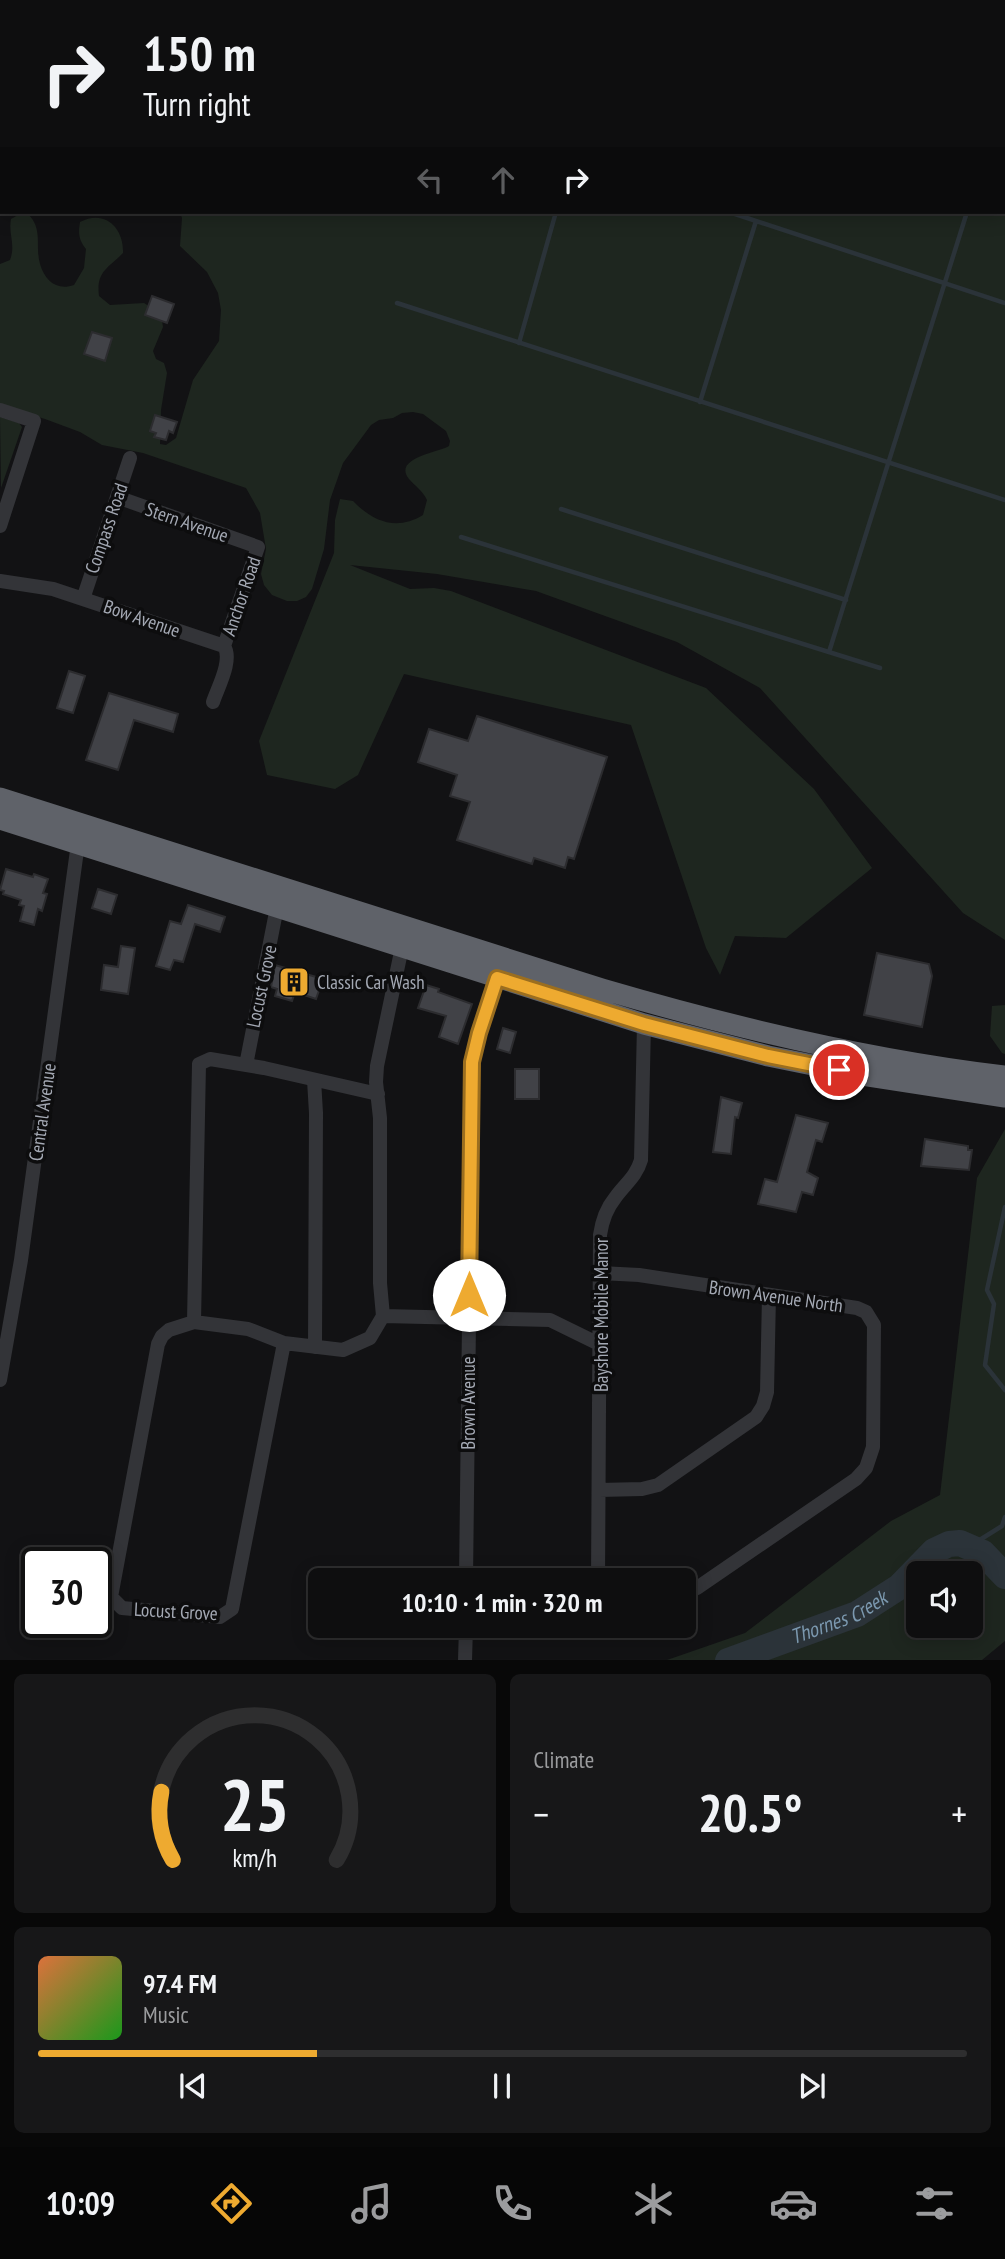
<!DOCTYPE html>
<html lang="en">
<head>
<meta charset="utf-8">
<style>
	body { margin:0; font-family:"PT Sans Narrow",sans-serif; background:#171718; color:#f1f3f6; height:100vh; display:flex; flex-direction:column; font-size:26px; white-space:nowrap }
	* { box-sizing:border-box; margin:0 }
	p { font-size:23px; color:#9b9c9e }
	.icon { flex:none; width:38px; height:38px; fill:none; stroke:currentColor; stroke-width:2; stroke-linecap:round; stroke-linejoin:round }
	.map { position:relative; height:1660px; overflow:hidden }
	.sheet { display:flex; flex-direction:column; gap:14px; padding:14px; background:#080808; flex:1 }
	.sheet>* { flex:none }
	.guide { position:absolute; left:0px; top:0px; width:1006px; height:214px; box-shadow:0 4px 18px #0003,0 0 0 2px #2e2e2f; background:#0e0e0f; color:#f1f3f6; overflow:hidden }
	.controls { position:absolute; left:906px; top:1561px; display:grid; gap:14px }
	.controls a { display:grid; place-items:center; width:77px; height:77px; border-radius:10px; background:#0e0e0f; box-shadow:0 4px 18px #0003,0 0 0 2px #2e2e2f; font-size:35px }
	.speed { position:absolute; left:21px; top:1547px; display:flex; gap:14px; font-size:35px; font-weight:700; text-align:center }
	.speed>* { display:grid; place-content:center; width:91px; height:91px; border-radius:50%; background:#0e0e0f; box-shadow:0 4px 18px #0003,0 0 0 2px #2e2e2f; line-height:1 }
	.speed .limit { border:4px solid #111; border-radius:10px; background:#fff; color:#111 }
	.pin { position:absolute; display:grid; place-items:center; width:60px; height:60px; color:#fff; margin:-30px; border:4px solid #fff; border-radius:50%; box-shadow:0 2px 7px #0007 }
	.me { position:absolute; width:77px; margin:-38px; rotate:0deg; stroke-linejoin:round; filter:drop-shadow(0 0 5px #0008) }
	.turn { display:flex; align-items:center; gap:24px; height:147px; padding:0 28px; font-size:32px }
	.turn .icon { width:91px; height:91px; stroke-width:2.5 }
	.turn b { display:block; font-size:49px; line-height:60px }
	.lanes { display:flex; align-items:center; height:66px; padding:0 28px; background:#0003; justify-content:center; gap:35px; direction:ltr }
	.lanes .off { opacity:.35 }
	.big { font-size:52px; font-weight:600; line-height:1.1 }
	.sheet .tile { flex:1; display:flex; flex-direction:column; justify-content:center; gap:10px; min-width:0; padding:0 24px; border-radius:10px; background:#171718 }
	.sheet .dial { align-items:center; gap:0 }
	.dial svg { height:182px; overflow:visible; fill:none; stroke:#2e2e2f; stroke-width:7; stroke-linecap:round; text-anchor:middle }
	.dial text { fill:#f1f3f6; stroke:none }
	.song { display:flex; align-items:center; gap:21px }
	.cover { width:84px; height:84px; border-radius:10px; background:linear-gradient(135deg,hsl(20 70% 55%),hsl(120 70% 35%)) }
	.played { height:7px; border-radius:4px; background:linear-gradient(90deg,#eeaa30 30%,#2e2e2f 30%) }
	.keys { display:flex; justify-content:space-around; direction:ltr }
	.heat { display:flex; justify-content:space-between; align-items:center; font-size:38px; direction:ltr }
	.sheet .tiles { flex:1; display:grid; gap:14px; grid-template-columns:1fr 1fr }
	.tile:last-child { grid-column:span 2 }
	.trip { position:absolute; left:308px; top:1568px; width:388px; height:70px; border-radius:10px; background:#0e0e0f; box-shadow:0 4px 18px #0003,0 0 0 2px #2e2e2f; font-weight:600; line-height:70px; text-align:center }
	.menu { display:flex; height:112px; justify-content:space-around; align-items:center; background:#060606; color:#9b9c9e }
	.menu .icon { width:49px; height:49px }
	.menu .active { color:#eeaa30 }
	.menu b { font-size:32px; color:#f1f3f6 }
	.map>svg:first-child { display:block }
	.green { fill:#1e261f; fill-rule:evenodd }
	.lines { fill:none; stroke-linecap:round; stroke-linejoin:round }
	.stream { stroke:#2b3339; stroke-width:4.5 }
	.river { stroke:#2b3339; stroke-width:26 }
	.building { fill:#414247; stroke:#2c2c2f; stroke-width:2 }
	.minor { stroke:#333438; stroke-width:14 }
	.highway { stroke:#5f6269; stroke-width:21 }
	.route-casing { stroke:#9b6e1f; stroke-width:18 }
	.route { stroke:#eeaa30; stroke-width:12 }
	.labels { text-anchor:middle; stroke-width:7; stroke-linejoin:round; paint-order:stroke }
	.street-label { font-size:19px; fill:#a4a9b4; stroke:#0d0d0e }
	.poi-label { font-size:19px; fill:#a4a9b4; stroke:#0d0d0e; text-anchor:start }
	.water-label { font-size:21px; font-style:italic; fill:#7b98af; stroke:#0d0d0e }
</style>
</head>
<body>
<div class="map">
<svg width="1005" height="1661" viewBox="0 0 1005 1661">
	<rect width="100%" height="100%" fill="#121214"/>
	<path class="green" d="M485 0H1005V940L963 913 760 688 677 642 536 591 437 574 350 565 410 589 434 588 451 591 706 688 814 789 872 868 786 938 735 936 720 975 706 948 631 725 404 674 358 775 335 789 267 775 259 741 334 553 335 520 340 499 353 501C373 522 397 531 423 515L427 500C423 491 415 486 409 479 392 458 440 452 449 446L450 441 446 431 423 414 413 412 402 413 393 418 379 420 371 425 343 463 330 500 324 549 312 589 306 597 297 601H287L272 595 264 585 261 574 266 549 260 513 246 488 143 453 102 445 80 432 45 419 0 406V264L10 260C16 244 8 234 11 219L20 214 29 215C43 230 35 246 40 264 45 281 57 291 74 285L84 268 86 249C79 240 78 234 80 222 104 209 124 227 123 253 107 269 96 272 99 296L110 305 144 303 161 314 163 327 153 351 156 359 164 363 167 373 161 410 160 444 166 445 176 438 193 380 219 341 221 310 218 293 207 272 180 246 182 218 180 212H1004V2H484Z
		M0 417 19 423 22 427 1 488Z
		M1005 1005V1054L1002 1053 990 1036 992 1006Z
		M1005 1129V1641L982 1660H667L745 1633 891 1521 940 1495 977 1178ZM919 1573H971V1626H919Z"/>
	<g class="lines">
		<path class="stream" d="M911 0 912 2
			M1004 92H1005
			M729 212 1005 303
			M397 303 1005 500
			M519 343 556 212
			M700 402 756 221
			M561 509 846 600
			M461 537 880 668
			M829 652 967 212
			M1005 1207 987 1290 994 1304 985 1365 1005 1390
			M970 1546 1002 1526 1005 1517"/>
		<path class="river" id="s1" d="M728 1661 857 1614 899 1587 934 1551 949 1544 960 1543 983 1553 1005 1576"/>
	</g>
	<path class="building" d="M152 296 174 304 167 323 145 315Z
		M92 332 112 338 105 361 84 354Z
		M155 415 177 422 173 433 169 431 166 440 154 437 156 433 150 431Z
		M69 671 85 676 73 713 57 708Z
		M109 693 178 714 173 732 134 720 118 770 86 760Z
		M477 716 607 757 574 859 568 857 565 868 534 858 532 864 457 840 470 802 450 796 457 775 418 762 429 729 468 741Z
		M6 869 33 877 34 874 48 879 43 893 47 894 42 911 38 909 34 925 20 921 24 906 19 905 21 900 3 894 4 891 0 890Z
		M98 889 117 895 111 914 92 908Z
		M188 905 225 917 220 932 195 924 183 962 174 960 170 970 156 966 170 921 181 924Z
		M121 946 135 948 128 994 101 990 104 965 118 967Z
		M877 953 929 964 932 976 922 1027 864 1015Z
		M275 965 323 979 316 999 295 992 292 1001 275 996 277 989 271 987Z
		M426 985 439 989 438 992 472 1004 458 1044 439 1037 446 1016 418 1008Z
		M503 1028 516 1032 510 1053 497 1049Z
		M515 1069H539V1099H515Z
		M721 1097 742 1103 738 1118 735 1117 731 1154 713 1152Z
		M796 1115 828 1123 822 1142 816 1140 807 1172 818 1178 813 1195 802 1192 796 1212 758 1204 765 1179 777 1182Z
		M925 1139 968 1146V1150H972L969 1170 921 1166Z"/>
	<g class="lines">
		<path class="minor" d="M0 410 34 421 0 526
			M117 497 258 547 224 646
			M0 581 53 589 224 646C233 660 218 687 213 702
			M83 599 130 458
			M246 1065 277 907
			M314 1080 316 1113 315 1347
			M600 1273 639 1275 857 1308 866 1312 874 1325 873 1447 866 1468 856 1479 697 1588 684 1593
			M383 1316 550 1320 601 1345
			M194 1322 199 1064 210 1059 264 1068 378 1094
			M284 1343 232 1609 220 1617 122 1608 111 1597 158 1344 162 1336 169 1330 194 1322 248 1329 284 1343 343 1350 370 1338 383 1316 380 1283V1118L376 1082 377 1066 402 947
			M0 1380 21 1260 78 843
			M599 1490 642 1489 658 1485 756 1417 763 1406 767 1392 769 1295
			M466 1580 472 1062 484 1016 497 978
			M598 1580 600 1235C602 1221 606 1209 615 1198 625 1184 636 1177 641 1160L644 1024
			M465 1661 466 1626"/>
		<path class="highway" d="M0 798 602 989C735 1028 868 1060 1005 1076
			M0 819 644 1024 768 1056 862 1075 1005 1097"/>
	</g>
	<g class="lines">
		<g class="route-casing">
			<path id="route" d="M469 1295 472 1062 479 1033 497 978 644 1024 768 1056 839 1070"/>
		</g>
		<use href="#route" class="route"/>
	</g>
	<defs>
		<g id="building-square" transform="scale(1.575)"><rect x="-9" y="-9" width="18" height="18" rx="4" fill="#eeaa30" stroke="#0d0d0e"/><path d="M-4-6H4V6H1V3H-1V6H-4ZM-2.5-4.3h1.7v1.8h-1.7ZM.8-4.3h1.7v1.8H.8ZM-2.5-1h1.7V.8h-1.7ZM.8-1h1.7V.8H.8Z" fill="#111"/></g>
	</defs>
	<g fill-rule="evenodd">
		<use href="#building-square" x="294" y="982"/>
	</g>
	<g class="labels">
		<g class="street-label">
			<text transform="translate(187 522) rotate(19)" y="7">Stern Avenue</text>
			<text transform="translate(106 528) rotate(-71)" y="7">Compass Road</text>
			<text transform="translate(241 596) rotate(-71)" y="7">Anchor Road</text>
			<text transform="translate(142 618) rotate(19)" y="7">Bow Avenue</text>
			<text transform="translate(261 986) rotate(-78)" y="7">Locust Grove</text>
			<text transform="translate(42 1112) rotate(-82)" y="7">Central Avenue</text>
			<text transform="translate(776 1296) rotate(8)" y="7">Brown Avenue North</text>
			<text transform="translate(601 1315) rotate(-90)" y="7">Bayshore Mobile Manor</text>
			<text transform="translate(468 1403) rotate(-90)" y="7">Brown Avenue</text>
			<text transform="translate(176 1611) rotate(3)" y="7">Locust Grove</text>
		</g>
		<g class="poi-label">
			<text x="317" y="989">Classic Car Wash</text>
		</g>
		<g class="water-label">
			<text dy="7" stroke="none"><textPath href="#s1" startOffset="119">Thornes Creek</textPath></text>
		</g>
	</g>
</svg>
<div class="controls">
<a><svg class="icon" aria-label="sound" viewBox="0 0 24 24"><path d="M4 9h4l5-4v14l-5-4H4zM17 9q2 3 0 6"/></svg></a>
</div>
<div class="speed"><div class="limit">30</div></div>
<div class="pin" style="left:839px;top:1070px;background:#d93025"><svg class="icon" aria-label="arrive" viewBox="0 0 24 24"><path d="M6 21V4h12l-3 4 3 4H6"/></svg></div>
<svg class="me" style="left:469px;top:1295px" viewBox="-20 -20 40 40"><circle r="19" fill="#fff"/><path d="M0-13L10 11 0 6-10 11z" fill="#eeaa30"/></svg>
<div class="trip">10:10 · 1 min · 320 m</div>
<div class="guide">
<div class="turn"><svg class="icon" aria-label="right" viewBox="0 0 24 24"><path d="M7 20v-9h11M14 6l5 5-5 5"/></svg><div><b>150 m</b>Turn right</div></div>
<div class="lanes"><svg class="icon off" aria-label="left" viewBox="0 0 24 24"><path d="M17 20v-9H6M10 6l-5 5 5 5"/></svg><svg class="icon off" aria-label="ahead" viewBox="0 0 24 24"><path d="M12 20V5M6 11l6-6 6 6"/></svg><svg class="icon" aria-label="right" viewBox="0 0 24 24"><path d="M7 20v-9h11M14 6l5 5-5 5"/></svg></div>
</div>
</div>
<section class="sheet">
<div class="tiles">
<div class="tile dial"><svg viewBox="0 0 100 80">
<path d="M14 69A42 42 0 1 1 86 69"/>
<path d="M14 69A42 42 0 0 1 9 39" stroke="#eeaa30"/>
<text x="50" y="56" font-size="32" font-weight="700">25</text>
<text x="50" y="72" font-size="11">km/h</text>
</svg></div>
<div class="tile"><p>Climate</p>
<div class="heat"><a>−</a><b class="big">20.5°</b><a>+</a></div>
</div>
<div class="tile">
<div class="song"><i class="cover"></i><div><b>97.4 FM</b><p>Music</p></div></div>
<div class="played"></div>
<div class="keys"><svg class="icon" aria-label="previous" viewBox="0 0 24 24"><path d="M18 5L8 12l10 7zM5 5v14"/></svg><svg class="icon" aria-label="pause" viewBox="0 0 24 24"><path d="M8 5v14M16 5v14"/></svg><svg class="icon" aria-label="next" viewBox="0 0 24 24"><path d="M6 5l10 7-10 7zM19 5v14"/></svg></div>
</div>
</div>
</section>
<nav class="menu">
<b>10:09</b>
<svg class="icon active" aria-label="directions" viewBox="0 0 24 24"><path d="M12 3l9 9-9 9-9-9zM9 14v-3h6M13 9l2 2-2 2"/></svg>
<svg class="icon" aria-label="music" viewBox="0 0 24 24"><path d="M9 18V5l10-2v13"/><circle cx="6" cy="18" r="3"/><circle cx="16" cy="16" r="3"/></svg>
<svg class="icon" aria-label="phone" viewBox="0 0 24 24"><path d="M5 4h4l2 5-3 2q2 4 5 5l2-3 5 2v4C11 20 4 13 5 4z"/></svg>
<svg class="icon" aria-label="climate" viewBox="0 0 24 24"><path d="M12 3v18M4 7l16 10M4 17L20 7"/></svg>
<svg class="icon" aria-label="car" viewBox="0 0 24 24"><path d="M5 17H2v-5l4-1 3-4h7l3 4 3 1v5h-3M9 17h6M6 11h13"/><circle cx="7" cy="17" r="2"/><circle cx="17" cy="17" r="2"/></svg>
<svg class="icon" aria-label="filters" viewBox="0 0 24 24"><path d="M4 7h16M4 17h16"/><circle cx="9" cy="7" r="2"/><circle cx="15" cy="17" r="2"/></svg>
</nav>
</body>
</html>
